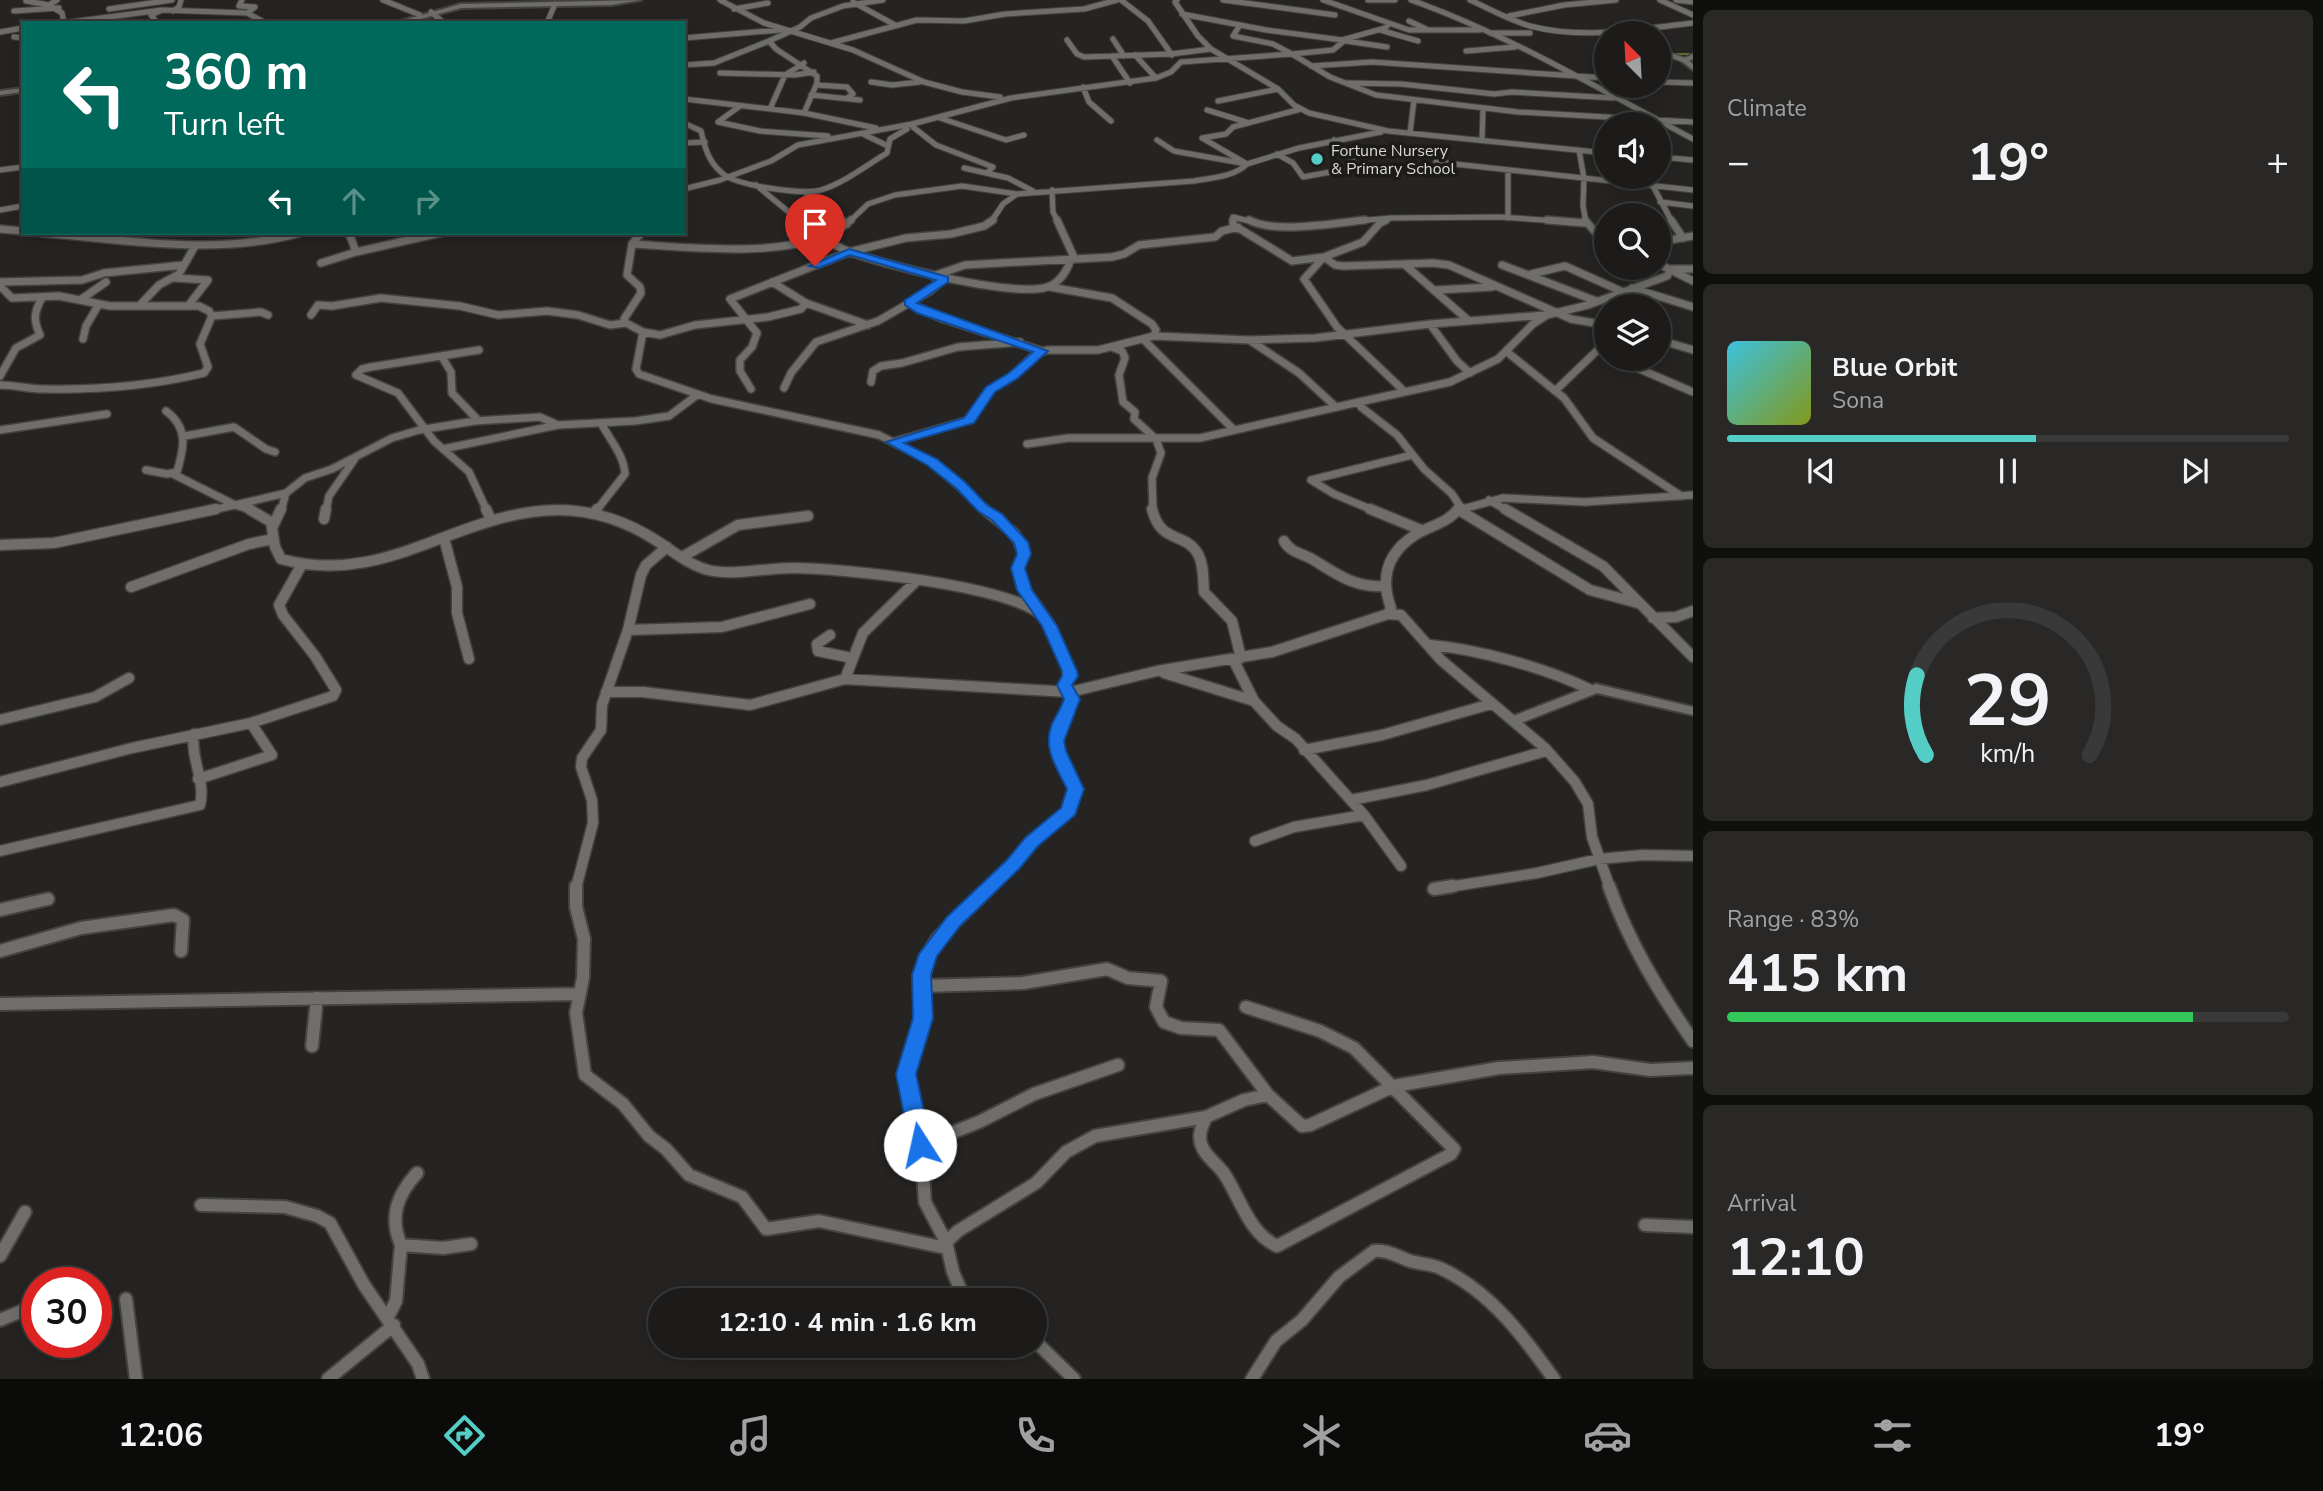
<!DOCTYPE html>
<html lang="en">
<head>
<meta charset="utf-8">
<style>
	body { margin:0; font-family:"Nunito Sans",sans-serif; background:#292827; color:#f1f3f6; height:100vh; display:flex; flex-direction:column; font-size:26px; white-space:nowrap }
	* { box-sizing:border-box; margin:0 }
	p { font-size:23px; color:#a0a1a2 }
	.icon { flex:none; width:38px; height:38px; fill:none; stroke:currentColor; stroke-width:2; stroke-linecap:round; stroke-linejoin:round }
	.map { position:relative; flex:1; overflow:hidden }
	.side { display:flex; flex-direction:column; gap:10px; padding:10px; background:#0f0f0e; width:630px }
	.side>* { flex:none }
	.guide { position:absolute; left:21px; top:21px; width:665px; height:214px; border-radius:0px; box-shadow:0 4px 18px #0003,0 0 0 2px #3a3939; background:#00695c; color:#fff; overflow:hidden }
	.needle { width:46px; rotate:336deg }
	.fabs { position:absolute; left:1594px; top:21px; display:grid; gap:14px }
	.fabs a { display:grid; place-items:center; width:77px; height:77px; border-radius:50%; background:#1c1b1a; box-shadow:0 4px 18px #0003,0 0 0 2px #3a3939; font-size:35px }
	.speed { position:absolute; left:21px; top:1267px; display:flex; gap:14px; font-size:35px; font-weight:700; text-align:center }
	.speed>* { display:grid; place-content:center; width:91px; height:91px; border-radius:50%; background:#1c1b1a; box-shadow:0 4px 18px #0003,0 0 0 2px #3a3939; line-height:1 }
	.speed .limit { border:10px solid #d22; background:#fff; color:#111 }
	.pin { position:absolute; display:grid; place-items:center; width:60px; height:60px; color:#fff; margin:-72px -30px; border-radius:50% 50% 50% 0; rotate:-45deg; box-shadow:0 0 7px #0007 }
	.pin .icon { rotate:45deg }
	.me { position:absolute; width:77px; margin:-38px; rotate:350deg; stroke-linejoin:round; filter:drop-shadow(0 0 5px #0008) }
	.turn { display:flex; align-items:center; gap:24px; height:147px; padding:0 28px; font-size:32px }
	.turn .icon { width:91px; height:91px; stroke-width:2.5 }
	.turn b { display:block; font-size:49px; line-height:60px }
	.lanes { display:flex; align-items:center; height:66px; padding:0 28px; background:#0003; justify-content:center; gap:35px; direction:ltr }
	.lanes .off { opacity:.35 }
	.big { font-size:52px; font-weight:700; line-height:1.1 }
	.side .tile { flex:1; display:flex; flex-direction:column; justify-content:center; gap:10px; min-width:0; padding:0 24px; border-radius:10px; background:#292827 }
	.side .dial { align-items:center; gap:0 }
	.dial svg { height:182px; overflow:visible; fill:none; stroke:#3a3939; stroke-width:7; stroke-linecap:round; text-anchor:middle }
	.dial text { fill:#f1f3f6; stroke:none }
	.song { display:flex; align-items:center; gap:21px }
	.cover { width:84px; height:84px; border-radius:10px; background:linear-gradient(135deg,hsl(190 70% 55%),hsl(70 70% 35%)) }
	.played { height:7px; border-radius:4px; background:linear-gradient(90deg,#54cdc7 55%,#3a3939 55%) }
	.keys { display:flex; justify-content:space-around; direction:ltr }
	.heat { display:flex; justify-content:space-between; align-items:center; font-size:38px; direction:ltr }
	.charge { height:10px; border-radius:5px; background:linear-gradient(90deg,#34c759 83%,#3a3939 0) }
	.trip { position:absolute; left:648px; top:1288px; width:399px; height:70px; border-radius:35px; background:#1c1b1a; box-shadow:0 4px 18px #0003,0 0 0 2px #3a3939; font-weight:700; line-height:70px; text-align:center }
	.menu { display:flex; height:112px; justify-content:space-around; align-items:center; background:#0b0b0a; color:#a0a1a2 }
	.menu .icon { width:49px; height:49px }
	.menu .active { color:#54cdc7 }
	.menu b { font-size:32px; color:#f1f3f6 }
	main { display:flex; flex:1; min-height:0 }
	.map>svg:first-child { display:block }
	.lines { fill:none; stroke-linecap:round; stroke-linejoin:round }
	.stream { stroke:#596f2d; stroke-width:2 }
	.street-far3-casing { stroke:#444340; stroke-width:7 }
	.street-far2-casing { stroke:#444340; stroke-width:10 }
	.street-far1-casing { stroke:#444340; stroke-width:13 }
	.street-casing { stroke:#444340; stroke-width:16 }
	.secondary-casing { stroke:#444340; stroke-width:4 }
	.street-far3 { stroke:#6f6e6a; stroke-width:5 }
	.street-far2 { stroke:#6f6e6a; stroke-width:7 }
	.street-far1 { stroke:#6f6e6a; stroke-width:10 }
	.street { stroke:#6f6e6a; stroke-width:12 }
	.secondary { fill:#6f6e6a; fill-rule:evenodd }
	.route { fill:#1a73e8; stroke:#114b97; stroke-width:2 }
	.poi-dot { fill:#54cdc7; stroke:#1c1b18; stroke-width:2.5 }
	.labels { text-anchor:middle; stroke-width:7; stroke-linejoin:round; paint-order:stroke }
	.far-poi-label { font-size:16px; fill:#d9d8d6; stroke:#1c1b18; text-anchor:start }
</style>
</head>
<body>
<main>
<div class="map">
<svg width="1693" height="1379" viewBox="0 0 1693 1379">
	<rect width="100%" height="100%" fill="#262422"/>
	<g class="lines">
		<path class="stream" d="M1675 54H1693"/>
		<g class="street-far3-casing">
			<path id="street-far3" d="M57 0 49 5 62 13 64 23
				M242 0 239 6 255 7 247 13 266 23
				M383 0 420 15
				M720 0 764 23 853 50 924 82 962 92 1000 97
				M1121 0 1148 21 1172 55
				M1177 0 1175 2 1198 36 1211 49 1278 89 1294 105 1309 113 1388 131 1606 153
				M1223 0 1335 15
				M1323 0 1409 30H1480
				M1368 0H1395
				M1411 0C1509 35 1601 90 1693 139
				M1470 0C1490 9 1509 20 1530 26 1583 40 1640 29 1693 23
				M1660 0 1693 15
				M1676 0 1693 2
				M26 1 49 5
				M853 2 895 25
				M109 9 172 0
				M734 9 768 3
				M14 11 59 8
				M173 11 179 7 181 0
				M431 12 444 23
				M1182 14 1266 30 1342 40 1385 28 1389 24
				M1509 16 1564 5 1616 0
				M1409 21 1426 29
				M63 23 162 10 247 13
				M151 23 155 20 151 15 160 11
				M547 23 555 4
				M1240 25 1233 36 1273 44 1292 54
				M1380 30 1418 41
				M0 32 23 28
				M1490 33H1530
				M14 37 23 38
				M684 38 780 30
				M1113 39 1124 56
				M1067 40 1077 54 1084 57 1171 54 1211 49
				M1346 41 1387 47
				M831 43 917 20 964 21 1005 14 1084 9 1117 0
				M1466 51 1515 47
				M1659 51 1684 60
				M1292 54 1333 50 1344 41
				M1135 55 1156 78
				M1112 56 1130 83
				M1597 56 1606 70
				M684 65 714 63 769 41
				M1311 66 1372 62 1606 78
				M720 73 795 75 814 72
				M871 82 892 85 920 82
				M1659 82 1693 83
				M1347 83 1401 84 1494 94 1512 92 1614 98
				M816 85 847 87 853 94 847 98
				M1083 87 1089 102 1111 121
				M811 95 860 100
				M684 99 804 113 876 128
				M1218 101 1278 89
				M740 106 718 122 760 131 828 136
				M770 109 785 75 804 63
				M1207 110 1246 122
				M804 113 817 83V76L776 49 769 41 800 27 811 18 843 6 883 0
				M940 118 1006 140 1024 135
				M684 123 701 131C705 148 708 161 722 173 736 186 803 195 821 190 844 183 867 165 887 153L890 139 907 129
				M913 127 936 145 993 167 987 173
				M1410 133 1414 100
				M863 134 888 146
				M1157 140 1174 151 1247 164 1299 148 1381 132
				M1482 140 1483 109
				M684 143 705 142
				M1579 150 1584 178 1583 206 1586 222
				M1277 154 1293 163 1303 177 1358 167 1334 140
				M1659 157 1693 160
				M1436 162 1693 190
				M964 168 1008 178 1033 191
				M0 170 23 167
				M1508 171V218
				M756 185 801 222
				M1653 186 1672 222
				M684 189 720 180 771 161 798 145 912 124 1011 98 1156 78 1171 72 1181 62 1292 54 1330 77 1376 95 1518 112 1693 122
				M1052 190 1053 212 1058 222
				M806 193 823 210 844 222
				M1660 202 1693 206
				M0 210 23 206
				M849 222 868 204 895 195 962 186 1017 194 1194 181C1211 178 1234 177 1247 164L1202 138 1226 134 1233 127 1301 109
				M991 222 1003 204 1017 194
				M1233 222V217L1253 222
				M1345 222 1391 218
				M1382 222 1391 218 1500 217 1572 222"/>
		</g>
		<g class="street-far2-casing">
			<path id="street-far2" d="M798 220C813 230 827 242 843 249 874 263 1026 302 1052 285 1064 278 1068 267 1073 255L1057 220
				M841 220 847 224
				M1233 220V228L1240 229 1292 261 1324 257 1335 265 1344 266 1433 263 1449 265 1571 319 1606 325
				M1249 220C1275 234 1334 223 1365 220
				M1386 220 1380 223 1363 242 1324 257 1304 279 1337 327 1404 391
				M1547 220 1585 223
				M1585 220 1596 233 1606 238
				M1671 220 1683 238
				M0 229 23 231
				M41 233C127 240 216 256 300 233
				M349 233 356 252
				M641 233 632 244 627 275 640 287 641 293 624 319 626 323 643 332 636 369 639 374 712 399 879 435 932 462 987 511
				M1659 242 1693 236
				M632 244C689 247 807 262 851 220
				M321 263 356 252 440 233
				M1404 264 1469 321
				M1659 264 1693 281
				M1502 265 1596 301
				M1531 274 1565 266 1621 291
				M933 276 965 265 1112 257 1124 254 1139 245 1215 237 1222 231 1238 227
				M174 278 208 280 188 306
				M0 282 82 280 104 273 184 265
				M772 282 806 303 868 325
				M0 286 12 298 59 296 110 306H199L209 311 212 316 261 312 268 315
				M1050 287 1112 298 1152 324 1156 330 1154 336
				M1632 288 1693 307
				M1436 290 1492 287
				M80 300 106 282
				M909 303 941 318 1042 351
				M139 306 159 285 179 274 195 246
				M311 315 318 305 332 306 381 298 460 306 498 315 547 311 578 315 610 325 626 323
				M1430 324 1457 361 1470 373
				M643 332 660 335 695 325 768 317 801 309 806 303
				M83 339 86 326 99 304
				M1144 340 1234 430
				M1659 340 1693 350
				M1251 341 1299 373 1336 407
				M1114 348 1122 351 1125 358 1119 375 1123 402 1135 412 1134 419 1156 439 1161 453 1152 478 1153 511
				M479 350 371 367 362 369 356 375 398 393 434 441 469 472 487 511
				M1507 352 1564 398 1593 438 1681 496
				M1616 359 1693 392
				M0 376 16 348 40 335C33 320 34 312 42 298
				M871 382 873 371 881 366 902 363 958 347 1020 342
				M0 385C15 385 28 389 43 389 97 390 151 386 204 373L208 367 200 344 212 316
				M784 388 791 373 816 342 878 321 930 291 944 279
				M751 389 740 371V360L752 347 757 333 730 299 849 252 906 238 951 234 984 226 993 220
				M1555 391 1606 342
				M475 421 540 417 558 425
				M0 430 107 414
				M185 436 234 427 266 449 275 452
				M893 442 969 420 990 390 1014 375 1035 354 1047 350H1098L1154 336 1249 340 1315 338 1430 324 1545 315
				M1027 444 1068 438H1200L1359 402
				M443 449 558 425 635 421 669 416 697 395
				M146 470 167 474 177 472C184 448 189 428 166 411
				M173 474 235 505 286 493
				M1489 500 1508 511
				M1459 510 1503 498 1585 502 1693 495
				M207 511 235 505 254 511
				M281 511 286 493 305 478 332 469 392 438 419 430 475 421 476 418 452 393 451 372 442 357
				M326 511 329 496 354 460
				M546 511H574
				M596 511 625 474C624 455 610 440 601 423
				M1375 511 1334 494 1311 480 1412 455
				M1457 511 1460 506 1452 494 1424 469 1397 435 1361 407 1359 402 1450 382 1498 359 1533 324 1547 315 1588 305 1667 276 1671 269H1693"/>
		</g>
		<g class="street-far1-casing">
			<path id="street-far1" d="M249 509 271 522 275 547 281 559C388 588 456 511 558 510 593 510 628 522 657 541 673 551 689 565 708 570 734 576 765 568 792 568 840 568 1014 585 1045 618 1055 629 1064 661 1070 676L1065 685 1070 692 1157 671 1272 652 1388 614 1391 608C1380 578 1387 553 1415 535 1429 526 1448 523 1458 509
				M486 509 491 520
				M984 509 1015 534 1024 554 1018 568 1025 590 1041 612
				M1152 509C1161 545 1185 531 1198 554 1204 565 1203 579 1204 592L1232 621 1241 658
				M1370 509 1421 530
				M1505 509 1603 566 1693 657
				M1459 510 1462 509
				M1459 510 1590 590 1638 603
				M595 512 597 509
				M324 519 326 509
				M273 526 281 509
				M444 538 457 587V613L469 659
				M1284 541C1290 552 1301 553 1312 559 1337 574 1354 588 1385 586
				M0 545 54 543 216 509
				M682 557 738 525 808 516
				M131 587 249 544 273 539
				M1388 614 1401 615 1441 660 1545 748 1575 782 1588 804 1592 837 1610 888
				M1653 618 1676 617 1693 611
				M628 630 722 627 810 604
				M830 635 817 644 818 651 847 657 852 661
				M1430 645C1477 649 1546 668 1589 689
				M1233 659 1254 701 1277 726 1296 739 1364 815 1401 866
				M1164 673 1254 701
				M845 679 863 633 915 582
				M606 692H643L750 705 845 679 1070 692C1073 711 1056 722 1056 741 1056 759 1071 773 1076 789L1069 811 1032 842 989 888
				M0 720 95 697 129 678
				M1304 750 1382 735 1491 704
				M198 779 272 755 251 723
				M0 782 132 748 251 723 333 696 336 690 315 656 283 615 279 605 301 566
				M1351 800 1427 785 1546 751
				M1255 841 1294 827 1364 815
				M0 851 200 805C206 781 190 758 194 734
				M576 888 593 823 592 800 581 767 582 758 601 730 602 705 628 630 641 575 646 565 667 547
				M1442 888 1537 873 1599 859 1643 855 1693 856"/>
		</g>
		<g class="street-casing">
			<path id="street" d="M576 886V907L584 939 583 978 576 1013 585 1075 623 1104 649 1136 666 1149 689 1175 742 1197 766 1229 819 1221 946 1248
				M1609 886C1629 943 1659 992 1693 1041
				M1434 889 1453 886
				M0 910 48 899
				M0 951 81 928 174 915 183 920 181 951
				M922 986 1023 983 1107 969 1128 978 1161 981 1156 1007 1164 1022 1181 1028 1219 1030 1268 1095
				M0 1004 578 994
				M312 1046 317 998
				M1206 1117C1202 1126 1198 1134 1201 1144 1205 1157 1218 1164 1225 1175 1241 1200 1249 1233 1277 1246L1451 1154 1454 1149 1354 1048 1320 1031 1246 1007
				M921 1145 979 1122 1034 1094 1118 1065
				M417 1173C397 1195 389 1217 401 1245L443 1248 471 1244
				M201 1205 285 1207 317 1216 330 1223 364 1285 418 1364 423 1379
				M1645 1225 1693 1227
				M946 1242 958 1231 1036 1183 1066 1152 1095 1136 1206 1117 1244 1100 1268 1095 1302 1126 1310 1125 1394 1086 1499 1068 1593 1062 1650 1070 1693 1068
				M0 1256 25 1212
				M126 1299 136 1379
				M965 1300 953 1272 946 1242 925 1202 921 1145 906 1075 923 1018 921 975 928 954 937 939 991 886
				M388 1317 396 1301 401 1245
				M0 1320 37 1305
				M1034 1340 1074 1379
				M328 1379 394 1325
				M1252 1379 1276 1341 1302 1320 1339 1277 1374 1251C1386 1249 1399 1257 1410 1261 1420 1264 1433 1264 1442 1269 1491 1292 1524 1337 1554 1379"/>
		</g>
		<g class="secondary-casing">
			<path id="secondary" d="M641 0 611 5 461 8 406 23H393L461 4Z
				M1693 54V59L1689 61 1693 64V70L1680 60Z
				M23 88V92L0 95V91Z
				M1596 684 1693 707V715L1597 693 1518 724 1513 726 1506 721 1508 718Z"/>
		</g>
		<use href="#street-far3" class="street-far3"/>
		<use href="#street-far2" class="street-far2"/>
		<use href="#street-far1" class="street-far1"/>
		<use href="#street" class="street"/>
		<use href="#secondary" class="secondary"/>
	</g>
	<path class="route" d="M849 249 948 277V282L917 303 1048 351 1018 378 995 392 974 423 904 443 937 459 965 482 987 505 1002 514 1028 542 1031 554 1025 568 1032 590 1057 626 1077 671 1078 676 1072 685 1080 699 1064 741 1066 751 1084 789 1075 815 1038 846 1019 869 960 926 937 956 931 975 933 1018 916 1074 931 1145 928 1151 920 1154 913 1151 910 1145 896 1074 913 1018 912 975 919 954 947 917 1007 860 1025 838 1061 808 1067 789C1057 768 1042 748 1052 724 1056 715 1061 709 1064 699L1057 685 1062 676V671L1042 626 1017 590 1011 568 1017 554 1014 543 992 520 978 511 956 488 927 465 886 442 964 418 986 387 1009 373 1033 352 917 313 905 305V300L936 280 850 255 819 268 809 266Z"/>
	<circle class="poi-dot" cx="1317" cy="159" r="7"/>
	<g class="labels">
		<g class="far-poi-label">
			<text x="1331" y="156">Fortune Nursery<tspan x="1331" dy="18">&amp; Primary School</tspan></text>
		</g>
	</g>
</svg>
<div class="fabs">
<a><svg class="needle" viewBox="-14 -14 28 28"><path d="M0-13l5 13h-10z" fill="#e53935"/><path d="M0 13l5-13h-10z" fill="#a0a1a2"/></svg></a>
<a><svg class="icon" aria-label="sound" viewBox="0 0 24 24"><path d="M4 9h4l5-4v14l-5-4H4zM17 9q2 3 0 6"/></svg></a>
<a><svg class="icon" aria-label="search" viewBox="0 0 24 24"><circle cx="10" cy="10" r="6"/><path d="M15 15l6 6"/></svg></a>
<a><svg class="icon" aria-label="layers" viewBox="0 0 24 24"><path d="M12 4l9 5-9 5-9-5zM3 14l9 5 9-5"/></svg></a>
</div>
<div class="speed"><div class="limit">30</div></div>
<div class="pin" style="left:815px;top:266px;background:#d93025"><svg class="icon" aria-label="arrive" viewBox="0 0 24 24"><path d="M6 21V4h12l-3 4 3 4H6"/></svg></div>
<svg class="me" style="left:920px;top:1145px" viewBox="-20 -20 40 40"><circle r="19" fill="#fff"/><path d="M0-13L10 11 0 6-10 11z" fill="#1a73e8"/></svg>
<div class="trip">12:10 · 4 min · 1.6 km</div>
<div class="guide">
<div class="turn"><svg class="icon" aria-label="left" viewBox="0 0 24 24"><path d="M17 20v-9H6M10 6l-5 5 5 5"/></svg><div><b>360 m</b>Turn left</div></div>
<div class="lanes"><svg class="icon" aria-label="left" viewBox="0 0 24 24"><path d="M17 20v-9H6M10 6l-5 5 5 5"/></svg><svg class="icon off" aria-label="ahead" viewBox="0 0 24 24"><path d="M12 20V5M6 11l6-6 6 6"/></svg><svg class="icon off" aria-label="right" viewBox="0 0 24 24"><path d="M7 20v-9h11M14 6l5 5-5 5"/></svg></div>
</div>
</div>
<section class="side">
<div class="tile"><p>Climate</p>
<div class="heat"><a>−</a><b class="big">19°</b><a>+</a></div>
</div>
<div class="tile">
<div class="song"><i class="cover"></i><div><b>Blue Orbit</b><p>Sona</p></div></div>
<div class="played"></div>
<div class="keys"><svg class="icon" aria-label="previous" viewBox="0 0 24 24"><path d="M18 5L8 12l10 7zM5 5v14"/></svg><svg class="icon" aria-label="pause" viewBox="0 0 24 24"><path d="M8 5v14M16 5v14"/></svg><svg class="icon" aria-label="next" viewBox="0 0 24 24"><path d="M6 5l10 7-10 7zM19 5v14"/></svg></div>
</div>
<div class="tile dial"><svg viewBox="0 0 100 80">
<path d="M14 69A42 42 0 1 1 86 69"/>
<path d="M14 69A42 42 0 0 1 10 34" stroke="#54cdc7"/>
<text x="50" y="56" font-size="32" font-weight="700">29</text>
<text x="50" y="72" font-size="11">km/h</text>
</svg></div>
<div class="tile"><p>Range · 83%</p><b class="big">415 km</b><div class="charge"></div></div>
<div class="tile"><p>Arrival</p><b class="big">12:10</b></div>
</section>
</main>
<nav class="menu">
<b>12:06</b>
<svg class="icon active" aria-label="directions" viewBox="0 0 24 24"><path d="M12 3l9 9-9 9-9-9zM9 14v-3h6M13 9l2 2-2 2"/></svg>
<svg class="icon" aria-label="music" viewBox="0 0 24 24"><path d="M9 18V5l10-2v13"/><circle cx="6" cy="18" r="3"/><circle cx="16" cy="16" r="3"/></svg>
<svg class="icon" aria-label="phone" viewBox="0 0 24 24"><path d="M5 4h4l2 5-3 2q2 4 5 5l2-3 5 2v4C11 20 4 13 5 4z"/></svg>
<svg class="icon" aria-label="climate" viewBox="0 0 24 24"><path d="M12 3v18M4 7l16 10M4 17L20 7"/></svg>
<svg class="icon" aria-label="car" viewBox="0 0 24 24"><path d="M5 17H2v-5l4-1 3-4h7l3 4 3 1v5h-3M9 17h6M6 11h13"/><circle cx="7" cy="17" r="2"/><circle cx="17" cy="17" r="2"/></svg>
<svg class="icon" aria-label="filters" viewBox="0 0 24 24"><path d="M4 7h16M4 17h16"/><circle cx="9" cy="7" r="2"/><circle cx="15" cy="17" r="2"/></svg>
<b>19°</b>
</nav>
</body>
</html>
